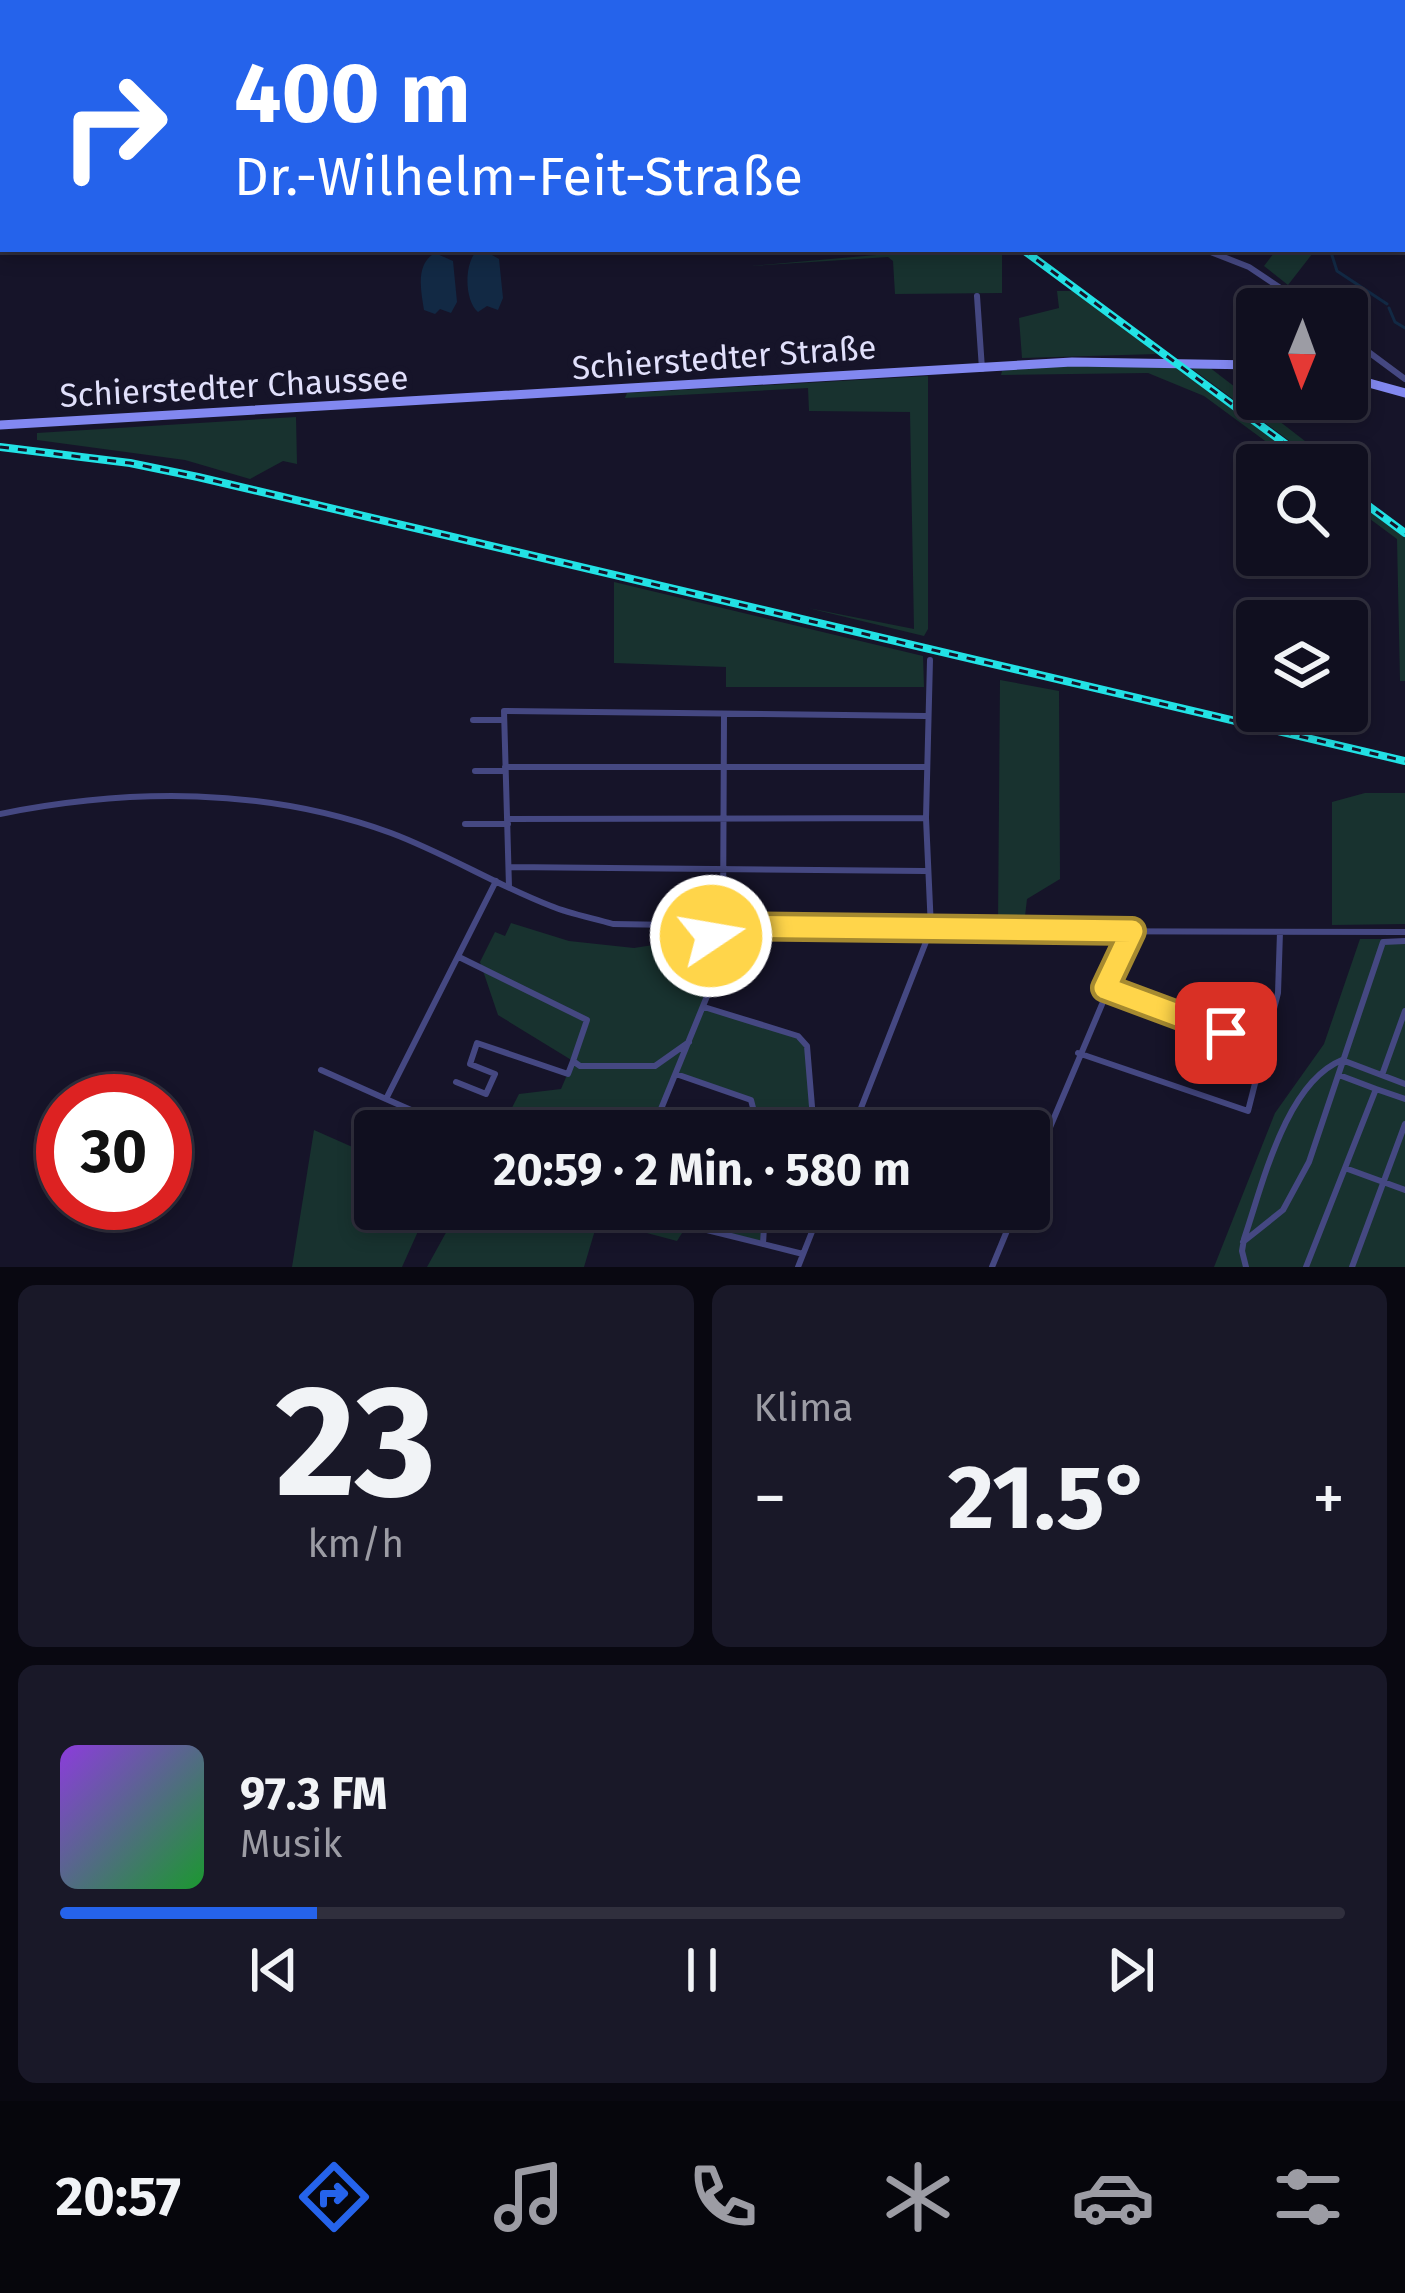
<!DOCTYPE html>
<html lang="de">
<head>
<meta charset="utf-8">
<style>
	body { margin:0; font-family:"Fira Sans",sans-serif; background:#191828; color:#f1f3f6; height:100vh; display:flex; flex-direction:column; font-size:45px; white-space:nowrap }
	* { box-sizing:border-box; margin:0 }
	p { font-size:39px; color:#9c9ca4 }
	.icon { flex:none; width:66px; height:66px; fill:none; stroke:currentColor; stroke-width:2; stroke-linecap:round; stroke-linejoin:round }
	.map { position:relative; height:1267px; overflow:hidden }
	.panel { display:flex; flex-direction:column; gap:18px; padding:18px; background:#090811; flex:1 }
	.panel>* { flex:none }
	.hud { position:absolute; left:0px; top:0px; width:1407px; height:252px; box-shadow:0 6px 18px #0003,0 0 0 3px #302f3d; background:#2563eb; color:#fff; overflow:hidden }
	.needle { width:78px; rotate:181deg }
	.buttons { position:absolute; left:1236px; top:288px; display:grid; gap:24px }
	.buttons a { display:grid; place-items:center; width:132px; height:132px; border-radius:12px; background:#100f1f; box-shadow:0 6px 18px #0003,0 0 0 3px #302f3d; font-size:60px }
	.speed { position:absolute; left:36px; top:1074px; display:flex; gap:24px; font-size:60px; font-weight:700; text-align:center }
	.speed>* { display:grid; place-content:center; width:156px; height:156px; border-radius:50%; background:#100f1f; box-shadow:0 6px 18px #0003,0 0 0 3px #302f3d; line-height:1 }
	.speed .limit { border:18px solid #d22; background:#fff; color:#111 }
	.pin { position:absolute; display:grid; place-items:center; width:102px; height:102px; color:#fff; margin:-51px; border-radius:24px; box-shadow:0 6px 18px #0006 }
	.me { position:absolute; width:132px; margin:-66px; rotate:78deg; stroke-linejoin:round; filter:drop-shadow(0 0 9px #0008) }
	.turn { display:flex; align-items:center; gap:42px; height:252px; padding:0 36px; font-size:54px }
	.turn .icon { width:156px; height:156px; stroke-width:2.5 }
	.turn b { display:block; font-size:84px; line-height:102px }
	.big { font-size:90px; font-weight:700; line-height:1.1 }
	.panel .widget { flex:1; display:flex; flex-direction:column; justify-content:center; gap:18px; min-width:0; padding:0 42px; border-radius:18px; background:#191828 }
	.panel .dial { align-items:center; gap:0 }
	.dial b { font-size:156px; line-height:1 }
	.song { display:flex; align-items:center; gap:36px }
	.cover { width:144px; height:144px; border-radius:18px; background:linear-gradient(135deg,hsl(270 70% 55%),hsl(130 70% 35%)) }
	.played { height:12px; border-radius:6px; background:linear-gradient(90deg,#2563eb 20%,#302f3d 20%) }
	.keys { display:flex; justify-content:space-around; direction:ltr }
	.heat { display:flex; justify-content:space-between; align-items:center; font-size:66px; direction:ltr }
	.panel .tiles { flex:1; display:grid; gap:18px; grid-template-columns:1fr 1fr }
	.widget:last-child { grid-column:span 2 }
	.trip { position:absolute; left:354px; top:1110px; width:696px; height:120px; border-radius:12px; background:#100f1f; box-shadow:0 6px 18px #0003,0 0 0 3px #302f3d; font-weight:700; line-height:120px; text-align:center }
	.tabs { display:flex; height:192px; justify-content:space-around; align-items:center; background:#06060c; color:#9c9ca4 }
	.tabs .icon { width:84px; height:84px }
	.tabs .active { color:#2563eb }
	.tabs b { font-size:54px; color:#f1f3f6 }
	.map>svg:first-child { display:block }
	.green { fill:#18322f }
	.water { fill:#122944 }
	.lines { fill:none; stroke-linecap:round; stroke-linejoin:round }
	.stream { stroke:#122944; stroke-width:3 }
	.river { stroke:#122944; stroke-width:14 }
	.street { stroke:#454882; stroke-width:6 }
	.secondary { stroke:#8288f0; stroke-width:9 }
	.rail-casing { stroke:#22e2e5; stroke-width:8 }
	.rail { stroke:#161429; stroke-width:3; stroke-dasharray:9; stroke-linecap:butt }
	.route-casing { stroke:#a68a30; stroke-width:30 }
	.route { stroke:#ffd54a; stroke-width:21 }
	.labels { text-anchor:middle; stroke-width:12; stroke-linejoin:round; paint-order:stroke }
	.street-label { font-size:33px; fill:#e1e0fb; stroke:#161429 }
</style>
</head>
<body>
<div class="map">
<svg width="1405" height="1267" viewBox="0 0 1405 1267">
	<rect width="100%" height="100%" fill="#161429"/>
	<path class="green" d="M0 0H346L3 3 0 115Z
		M887 249 1014 250 1002 253V293L895 294 893 261 888 257 751 266 876 255Z
		M1277 249H1316L1288 285 1264 266Z
		M1057 291H1075L1157 354 1022 358 1019 318 1059 308Z
		M1069 365H1174L1310 465H1298L1204 396 1148 373 1001 375 1002 371Z
		M1187 365 1209 367 1336 465H1322Z
		M928 376V629L924 636 808 608 914 629 910 412 809 411 808 388 625 398 627 393Z
		M296 417 297 464 283 461 250 479 185 460 37 440V433Z
		M1347 493 1405 538V681H1400L1397 539 1347 502Z
		M614 582 923 656 924 687H726V667L614 663Z
		M1000 680 1059 691 1060 879 1027 899 1024 925 998 924Z
		M1365 793H1405V924L1332 925V802Z
		M511 923 569 941 634 948 711 936 712 984 704 1007 798 1036 807 1046 814 1131H759L751 1100 676 1074 655 1123 689 1131H500L519 1094 561 1089 573 1061 498 1015 480 962 495 932 505 936Z
		M1360 939H1405V1267H1214L1275 1113 1324 1044Z
		M314 1130 375 1157V1209H428L402 1267H292Z
		M459 1209H772L763 1244 689 1222 677 1241 598 1220 584 1267H427Z"/>
	<path class="water" d="M485 251 499 259 503 298 498 310 487 306 478 312C465 301 464 267 475 253Z
		M435 253 453 261 457 302 451 313 440 309 435 314 424 310C421 291 415 264 435 253Z"/>
	<g class="lines">
		<path class="stream" d="M149 0 150 3
			M373 0 374 3
			M631 0 645 3
			M1054 0 1103 3
			M1049 3 1052 0
			M1270 3 1272 0
			M1404 114H1405
			M1330 249 1337 271 1387 304
			M1389 308 1395 322 1405 328"/>
		<path class="river" d="M336 3 343 0
			M0 124H3"/>
		<path class="street" d="M1102 0 1110 3
			M1035 3 1040 0
			M1148 3 1149 0
			M1203 249 1249 267 1312 309
			M977 296 982 369
			M1347 336 1405 379
			M473 720H504
			M505 767H926
			M475 771H505
			M0 814C129 788 266 787 391 833 447 854 496 885 551 906 570 914 593 918 613 924L1023 931 1405 932
			M507 819 926 818
			M465 824H508
			M509 867 925 871
			M509 887 504 711 926 716
			M723 926 724 716
			M459 957 587 1020 573 1061 580 1066H655L689 1042
			M1106 989 1266 1048
			M704 1007 798 1036 807 1046 814 1131
			M1078 1053 1248 1111 1278 993 1280 932
			M321 1070 386 1099
			M676 1074 751 1100 759 1131
			M1382 1075 1405 1011
			M456 1082 486 1094 495 1074 470 1064 477 1043 568 1074 573 1061
			M1376 1089 1405 1099
			M452 1128 386 1099 496 881
			M535 1131 543 1125 654 1123
			M652 1131 712 984 711 926
			M852 1131 931 929 926 818 930 660
			M1345 1168 1405 1190
			M1029 1177 1133 931
			M647 1209 707 1230 803 1254
			M1243 1242 1283 1210 1309 1162 1383 942 1405 941
			M763 1244 765 1209
			M798 1267 821 1209
			M992 1267 1016 1209
			M1246 1267 1242 1251 1244 1239C1262 1187 1285 1083 1342 1060L1405 1084
			M1306 1267 1376 1089 1339 1075
			M1352 1267 1405 1124"/>
		<path class="secondary" d="M1347 377 1405 393
			M0 425 1072 362 1257 365"/>
		<g class="rail-casing">
			<path id="rail" d="M770 0 772 3
				M1022 249 1314 465
				M0 447 130 463 198 477 1405 761
				M1347 490 1405 533"/>
		</g>
		<use href="#rail" class="rail"/>
	</g>
	<g class="lines">
		<g class="route-casing">
			<path id="route" d="M711 936V926H723L1132 931 1105 988 1226 1033"/>
		</g>
		<use href="#route" class="route"/>
	</g>
	<g class="labels">
		<g class="street-label">
			<text transform="translate(724 357) rotate(-4)" y="12">Schierstedter Straße</text>
			<text transform="translate(234 386) rotate(-3)" y="12">Schierstedter Chaussee</text>
		</g>
	</g>
</svg>
<div class="buttons">
<a><svg class="needle" viewBox="-14 -14 28 28"><path d="M0-13l5 13h-10z" fill="#e53935"/><path d="M0 13l5-13h-10z" fill="#9c9ca4"/></svg></a>
<a><svg class="icon" aria-label="search" viewBox="0 0 24 24"><circle cx="10" cy="10" r="6"/><path d="M15 15l6 6"/></svg></a>
<a><svg class="icon" aria-label="layers" viewBox="0 0 24 24"><path d="M12 4l9 5-9 5-9-5zM3 14l9 5 9-5"/></svg></a>
</div>
<div class="speed"><div class="limit">30</div></div>
<div class="pin" style="left:1226px;top:1033px;background:#d93025"><svg class="icon" aria-label="arrive" viewBox="0 0 24 24"><path d="M6 21V4h12l-3 4 3 4H6"/></svg></div>
<svg class="me" style="left:711px;top:936px" viewBox="-20 -20 40 40"><circle r="17" fill="#ffd54a" stroke="#fff" stroke-width="3"/><path d="M0-11L8 9 0 5-8 9z" fill="#fff"/></svg>
<div class="trip">20:59 · 2 Min. · 580 m</div>
<div class="hud">
<div class="turn"><svg class="icon" aria-label="right" viewBox="0 0 24 24"><path d="M7 20v-9h11M14 6l5 5-5 5"/></svg><div><b>400 m</b>Dr.-Wilhelm-Feit-Straße</div></div>
</div>
</div>
<section class="panel">
<div class="tiles">
<div class="widget dial"><b>23</b><p>km/h</p></div>
<div class="widget"><p>Klima</p>
<div class="heat"><a>−</a><b class="big">21.5°</b><a>+</a></div>
</div>
<div class="widget">
<div class="song"><i class="cover"></i><div><b>97.3 FM</b><p>Musik</p></div></div>
<div class="played"></div>
<div class="keys"><svg class="icon" aria-label="previous" viewBox="0 0 24 24"><path d="M18 5L8 12l10 7zM5 5v14"/></svg><svg class="icon" aria-label="pause" viewBox="0 0 24 24"><path d="M8 5v14M16 5v14"/></svg><svg class="icon" aria-label="next" viewBox="0 0 24 24"><path d="M6 5l10 7-10 7zM19 5v14"/></svg></div>
</div>
</div>
</section>
<nav class="tabs">
<b>20:57</b>
<svg class="icon active" aria-label="directions" viewBox="0 0 24 24"><path d="M12 3l9 9-9 9-9-9zM9 14v-3h6M13 9l2 2-2 2"/></svg>
<svg class="icon" aria-label="music" viewBox="0 0 24 24"><path d="M9 18V5l10-2v13"/><circle cx="6" cy="18" r="3"/><circle cx="16" cy="16" r="3"/></svg>
<svg class="icon" aria-label="phone" viewBox="0 0 24 24"><path d="M5 4h4l2 5-3 2q2 4 5 5l2-3 5 2v4C11 20 4 13 5 4z"/></svg>
<svg class="icon" aria-label="climate" viewBox="0 0 24 24"><path d="M12 3v18M4 7l16 10M4 17L20 7"/></svg>
<svg class="icon" aria-label="car" viewBox="0 0 24 24"><path d="M5 17H2v-5l4-1 3-4h7l3 4 3 1v5h-3M9 17h6M6 11h13"/><circle cx="7" cy="17" r="2"/><circle cx="17" cy="17" r="2"/></svg>
<svg class="icon" aria-label="filters" viewBox="0 0 24 24"><path d="M4 7h16M4 17h16"/><circle cx="9" cy="7" r="2"/><circle cx="15" cy="17" r="2"/></svg>
</nav>
</body>
</html>
